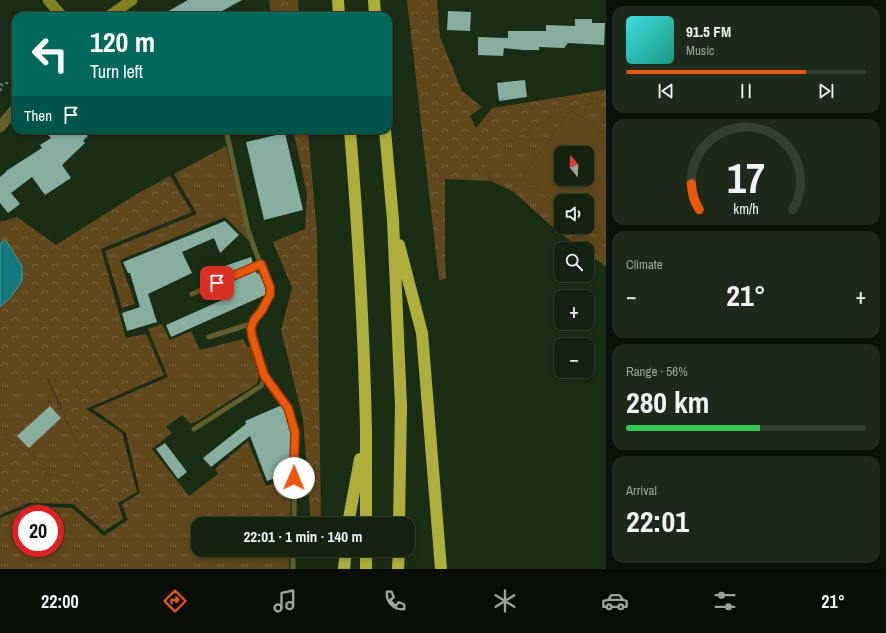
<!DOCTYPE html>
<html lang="en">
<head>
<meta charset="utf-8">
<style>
	body { margin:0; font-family:"Archivo Narrow",sans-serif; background:#1d2a19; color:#f1f3f6; height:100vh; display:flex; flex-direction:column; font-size:15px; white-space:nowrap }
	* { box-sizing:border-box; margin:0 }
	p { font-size:13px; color:#9da49f }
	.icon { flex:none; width:22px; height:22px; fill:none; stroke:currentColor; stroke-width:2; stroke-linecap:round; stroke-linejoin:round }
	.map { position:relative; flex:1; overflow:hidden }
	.sheet { display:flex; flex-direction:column; gap:6px; padding:6px; background:#0b1309; width:280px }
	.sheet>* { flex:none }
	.guide { position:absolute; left:12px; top:12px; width:380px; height:122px; border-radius:12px; box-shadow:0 2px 6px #0003,0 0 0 1px #333f30; background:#00695c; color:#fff; overflow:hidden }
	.needle { width:26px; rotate:342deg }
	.tools { position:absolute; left:554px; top:146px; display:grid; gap:8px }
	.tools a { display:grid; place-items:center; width:40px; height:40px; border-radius:8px; background:#142210; box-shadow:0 2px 6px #0003,0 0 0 1px #333f30; font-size:20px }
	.speed { position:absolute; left:12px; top:505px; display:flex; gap:8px; font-size:20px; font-weight:700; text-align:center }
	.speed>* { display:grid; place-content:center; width:52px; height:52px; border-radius:50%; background:#142210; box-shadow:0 2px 6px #0003,0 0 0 1px #333f30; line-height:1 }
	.speed .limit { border:6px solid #d22; background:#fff; color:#111 }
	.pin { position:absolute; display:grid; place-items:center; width:34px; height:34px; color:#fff; margin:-17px; border-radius:8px; box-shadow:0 2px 6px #0006 }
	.me { position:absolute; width:44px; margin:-22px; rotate:1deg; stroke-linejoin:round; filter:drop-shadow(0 0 3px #0008) }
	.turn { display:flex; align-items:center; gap:14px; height:84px; padding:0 12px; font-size:18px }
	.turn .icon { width:52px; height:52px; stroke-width:2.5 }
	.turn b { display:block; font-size:28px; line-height:34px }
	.then { display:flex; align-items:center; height:38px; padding:0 12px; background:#0003; gap:8px; font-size:15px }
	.big { font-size:30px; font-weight:700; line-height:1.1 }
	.sheet .widget { flex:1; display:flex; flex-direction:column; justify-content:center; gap:6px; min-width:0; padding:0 14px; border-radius:12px; background:#1d2a19 }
	.sheet .dial { align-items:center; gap:0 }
	.dial svg { height:104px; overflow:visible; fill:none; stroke:#333f30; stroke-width:7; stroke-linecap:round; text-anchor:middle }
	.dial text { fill:#f1f3f6; stroke:none }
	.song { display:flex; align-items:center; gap:12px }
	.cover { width:48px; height:48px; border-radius:6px; background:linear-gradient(135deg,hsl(180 70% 55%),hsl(170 70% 35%)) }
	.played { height:4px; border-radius:2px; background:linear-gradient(90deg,#ea580c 75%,#333f30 75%) }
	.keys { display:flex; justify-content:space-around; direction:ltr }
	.heat { display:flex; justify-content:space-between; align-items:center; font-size:22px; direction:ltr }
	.charge { height:6px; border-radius:3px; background:linear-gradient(90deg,#34c759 56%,#333f30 0) }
	.trip { position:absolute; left:191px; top:517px; width:224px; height:40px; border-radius:12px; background:#142210; box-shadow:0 2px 6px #0003,0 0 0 1px #333f30; font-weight:700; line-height:40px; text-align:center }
	.menu { display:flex; height:64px; justify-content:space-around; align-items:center; background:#080e06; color:#9da49f }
	.menu .icon { width:28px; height:28px }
	.menu .selected { color:#ea580c }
	.menu b { font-size:18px; color:#f1f3f6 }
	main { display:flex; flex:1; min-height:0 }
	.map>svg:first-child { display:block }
	.grass { fill:url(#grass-tufts); fill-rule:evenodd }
	.forest { fill:url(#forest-crowns) }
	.garden { fill:#60471c; fill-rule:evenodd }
	.water { fill:#13797e; stroke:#519c9b }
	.building { fill:#87ae9f }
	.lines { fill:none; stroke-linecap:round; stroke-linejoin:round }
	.path { stroke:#62735e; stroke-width:2.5; stroke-dasharray:3 3; stroke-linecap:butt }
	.service { stroke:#61602a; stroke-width:5 }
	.tertiary { stroke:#61602a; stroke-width:11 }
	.secondary { stroke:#828020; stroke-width:11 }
	.motorway { stroke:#afad3c; stroke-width:12 }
	.route-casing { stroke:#983908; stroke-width:10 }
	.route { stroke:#ea580c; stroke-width:7 }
</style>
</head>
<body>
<main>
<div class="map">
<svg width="606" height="569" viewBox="0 0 606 569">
	<defs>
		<pattern id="grass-tufts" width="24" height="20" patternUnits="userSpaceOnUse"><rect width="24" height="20" fill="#60471c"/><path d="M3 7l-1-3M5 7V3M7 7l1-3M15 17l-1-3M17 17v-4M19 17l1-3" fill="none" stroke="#77623d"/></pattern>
		<pattern id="forest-crowns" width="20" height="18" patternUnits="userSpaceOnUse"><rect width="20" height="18" fill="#60471c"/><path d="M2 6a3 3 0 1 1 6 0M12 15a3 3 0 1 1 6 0" fill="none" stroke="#77623d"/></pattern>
	</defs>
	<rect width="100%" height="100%" fill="#1a2d15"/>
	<path class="grass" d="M604 101H606V135L571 110 521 178 561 207V227H587V226L606 240V266L587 254V249H581L549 224 514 192 491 181 486 168 500 146 566 109Z
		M226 146 249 241 225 217 120 260 135 304 122 308 105 251 197 214 174 174Z
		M162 324 170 340 191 331 200 350 243 339 247 347 252 346 259 378 257 384 194 423H190L182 415 166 427 172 433 152 449 189 496 218 474 215 469 248 441 266 486 291 478 290 524H198V550H289V569H0V518L30 506 72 508 104 536 128 520 122 504 140 493 126 433 93 409 168 377 148 329ZM21 514H55V548H21Z
		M2 366 47 378 80 451 108 484 94 493 81 482 47 474 32 454 0 435V375Z"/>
	<path class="forest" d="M269 0H298L299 16H271Z
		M407 0H437L440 37 462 91 482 107 470 116 476 128 492 108 598 91 606 89V101H603L566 109 500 146 486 168 491 181 445 179V259L446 279 439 280Z
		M293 130H308L317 234 321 524H311L303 419 281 330 292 288 273 242 305 229 307 194Z
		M170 176 192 212 101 249 126 338 146 334 164 375 86 409 122 433 137 492 118 503 123 519 104 531 73 504 29 503 0 515V435L32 454 47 474 81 482 94 493 108 484 80 451 48 378 30 392 2 366 0 375V307L10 298 22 281V266L5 239 0 244V222L17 217 56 245 135 195Z"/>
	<path class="garden" d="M571 110 606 135V240L587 226V201H561V207L521 178ZM561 153H587V179H561Z"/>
	<path class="water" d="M5 239 22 266V281L10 298 0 307V244Z"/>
	<path class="building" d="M188 0H242L213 16H160Z
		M448 11 471 12 470 31 447 30Z
		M575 19H592V23H605L604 45 568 43 564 48 539 47V50H523L504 48 503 56 478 55V37L508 38V31H546V25L575 26Z
		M525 80 527 97 499 101 497 83Z
		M43 130H81L88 136 83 141 85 143 62 165 71 178 45 195 32 177 11 193 20 204 8 213 0 203V177L6 172V171L42 148 40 145 51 138Z
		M285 133 303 210 264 220 246 142Z
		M225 221 239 235 220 253 214 238 182 252 192 273 148 294 157 322 127 331 122 313 140 307 130 273H128L123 262Z
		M251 257 253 263 229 274 225 266Z
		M256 271 257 274 259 273 266 289 265 295 171 337 166 325 229 297 225 288 233 285 232 281Z
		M282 405 288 422 291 432V473L267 481 250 436 211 467 203 458 246 424 245 421Z
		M50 406 61 418 29 448 17 436Z
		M165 443 187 472 178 479 156 449Z"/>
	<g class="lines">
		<path class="path" d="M0 84 3 85 6 83 16 85
			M0 91 3 85"/>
		<path class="service" d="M192 294 261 264
			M209 337 253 323
			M264 375 289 408 295 432 294 524
			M194 429 255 390 261 386 263 382 264 375 252 335 251 328 254 320 261 310 270 295V287L255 250 248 230 226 130
			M293 569V550"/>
		<path class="tertiary" d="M0 127 16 108"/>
		<path class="secondary" d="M48 0 62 16
			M109 16 132 0"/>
		<path class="motorway" d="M338 0 339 16
			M374 0 375 16
			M350 130C358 230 364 330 366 430 366 461 366 493 366 524
			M385 130 393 220 401 406 399 524
			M399 245 422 333 441 569
			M348 524 360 459
			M366 550V569
			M344 569 346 550
			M398 569 399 550"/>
	</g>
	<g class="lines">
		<g class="route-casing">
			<path id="route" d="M217 283 261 264 270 287V295L262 310 254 320 251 328 252 336 264 375 288 408 295 432 294 478"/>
		</g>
		<use href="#route" class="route"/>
	</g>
</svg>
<div class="tools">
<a><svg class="needle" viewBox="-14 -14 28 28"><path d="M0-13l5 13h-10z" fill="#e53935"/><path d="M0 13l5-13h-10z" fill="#9da49f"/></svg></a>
<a><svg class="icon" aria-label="sound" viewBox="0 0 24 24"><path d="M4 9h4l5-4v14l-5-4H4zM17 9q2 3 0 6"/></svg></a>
<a><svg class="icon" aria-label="search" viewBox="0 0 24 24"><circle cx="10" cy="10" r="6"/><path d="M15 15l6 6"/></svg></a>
<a>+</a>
<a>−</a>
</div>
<div class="speed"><div class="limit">20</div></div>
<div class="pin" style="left:217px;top:283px;background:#d93025"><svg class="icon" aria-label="arrive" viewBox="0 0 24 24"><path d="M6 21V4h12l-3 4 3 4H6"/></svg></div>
<svg class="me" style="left:294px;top:478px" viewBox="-20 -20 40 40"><circle r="19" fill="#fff"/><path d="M0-13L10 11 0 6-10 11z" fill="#ea580c"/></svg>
<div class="trip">22:01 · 1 min · 140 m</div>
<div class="guide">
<div class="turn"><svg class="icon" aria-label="left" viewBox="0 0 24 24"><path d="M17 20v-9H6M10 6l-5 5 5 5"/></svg><div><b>120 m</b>Turn left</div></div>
<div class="then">Then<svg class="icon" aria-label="arrive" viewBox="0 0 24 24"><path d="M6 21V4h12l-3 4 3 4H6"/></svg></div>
</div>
</div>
<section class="sheet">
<div class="widget">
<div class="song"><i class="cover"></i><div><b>91.5 FM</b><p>Music</p></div></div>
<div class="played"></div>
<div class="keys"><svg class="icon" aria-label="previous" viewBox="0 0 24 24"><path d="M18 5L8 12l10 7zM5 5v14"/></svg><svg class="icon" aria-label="pause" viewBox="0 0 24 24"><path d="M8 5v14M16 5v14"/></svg><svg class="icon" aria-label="next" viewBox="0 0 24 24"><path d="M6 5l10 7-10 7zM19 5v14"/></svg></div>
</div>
<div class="widget dial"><svg viewBox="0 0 100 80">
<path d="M14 69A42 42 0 1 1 86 69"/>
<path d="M14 69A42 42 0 0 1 8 49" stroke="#ea580c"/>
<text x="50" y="56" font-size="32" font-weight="700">17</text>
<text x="50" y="72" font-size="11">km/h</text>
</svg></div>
<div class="widget"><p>Climate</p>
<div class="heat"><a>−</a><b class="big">21°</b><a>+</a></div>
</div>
<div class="widget"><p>Range · 56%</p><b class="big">280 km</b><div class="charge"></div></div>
<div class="widget"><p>Arrival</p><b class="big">22:01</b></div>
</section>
</main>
<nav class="menu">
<b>22:00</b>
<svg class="icon selected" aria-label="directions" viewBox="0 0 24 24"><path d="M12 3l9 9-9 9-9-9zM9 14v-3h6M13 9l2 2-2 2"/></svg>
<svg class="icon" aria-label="music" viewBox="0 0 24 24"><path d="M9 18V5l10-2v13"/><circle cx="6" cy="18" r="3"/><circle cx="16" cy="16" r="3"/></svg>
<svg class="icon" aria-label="phone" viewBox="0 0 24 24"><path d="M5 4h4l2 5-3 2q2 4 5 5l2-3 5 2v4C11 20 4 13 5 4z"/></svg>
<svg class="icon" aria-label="climate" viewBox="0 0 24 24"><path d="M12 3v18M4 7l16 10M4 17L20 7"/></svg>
<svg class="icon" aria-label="car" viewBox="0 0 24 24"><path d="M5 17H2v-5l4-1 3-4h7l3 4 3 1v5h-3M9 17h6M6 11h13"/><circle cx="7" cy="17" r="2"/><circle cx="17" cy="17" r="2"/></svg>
<svg class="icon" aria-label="filters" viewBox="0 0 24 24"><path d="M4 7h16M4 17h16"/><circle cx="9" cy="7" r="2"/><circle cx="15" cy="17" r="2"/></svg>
<b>21°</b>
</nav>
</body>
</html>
